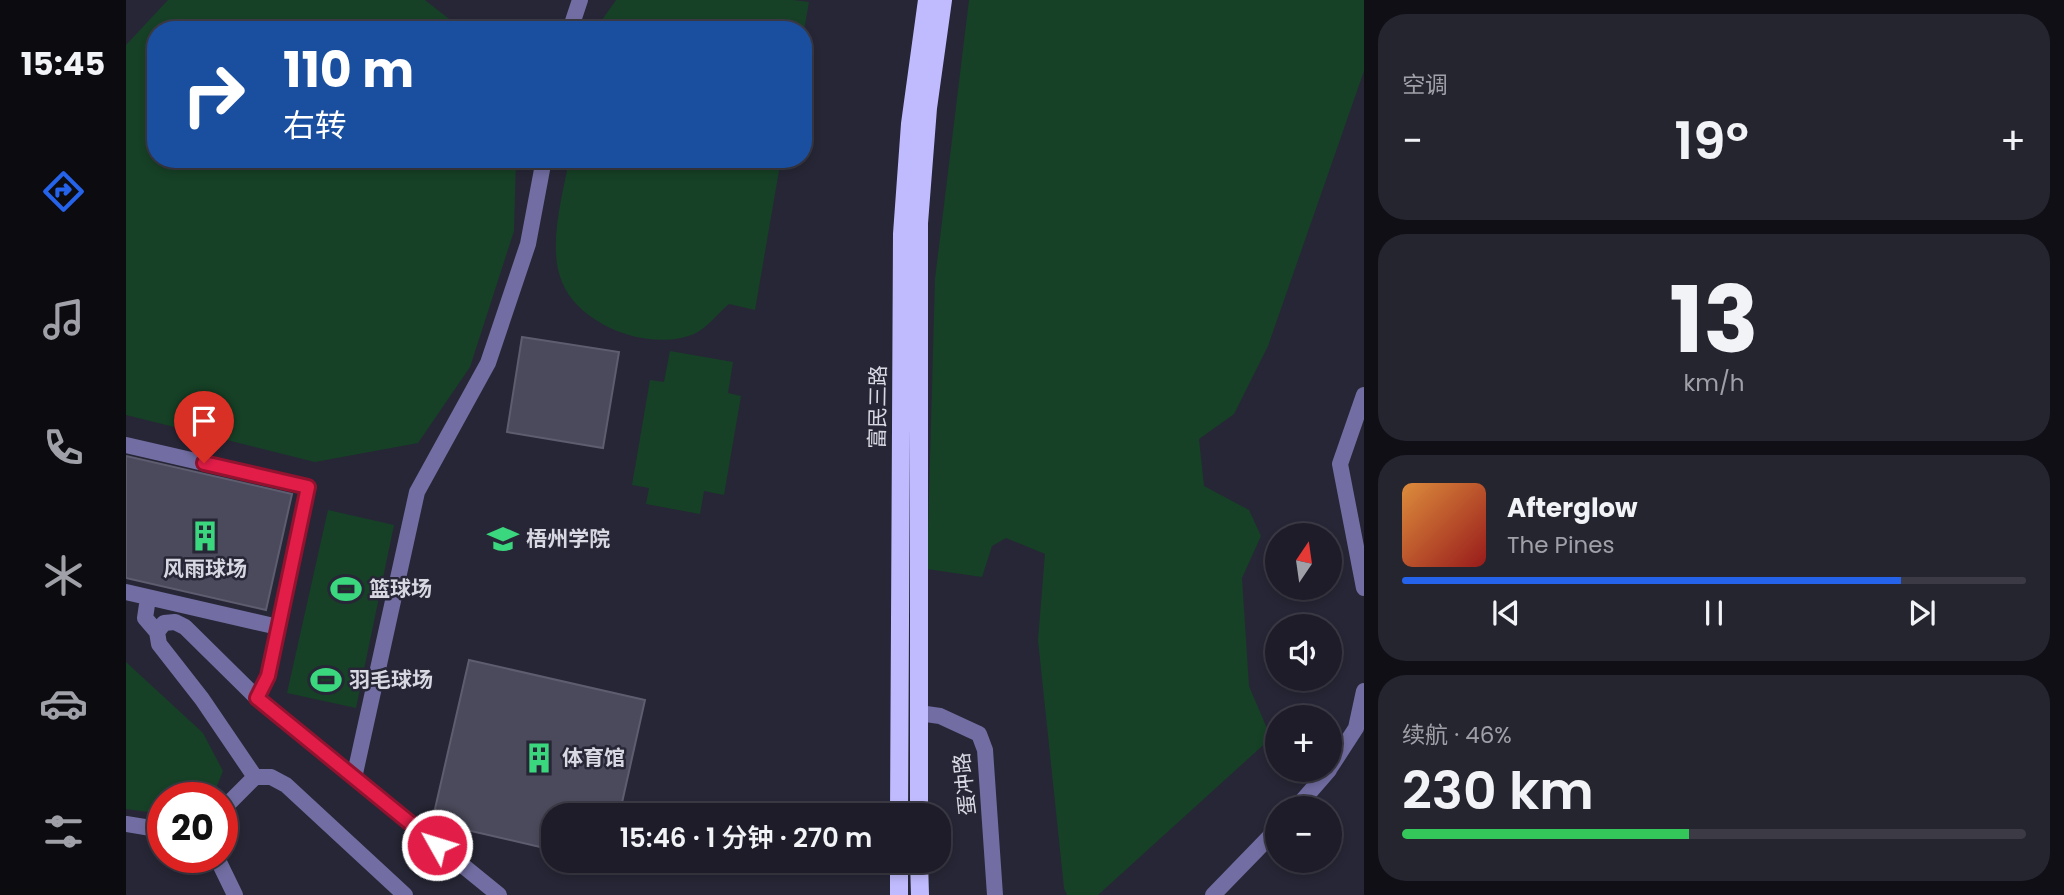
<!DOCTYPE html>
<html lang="zh">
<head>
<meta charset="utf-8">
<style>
	body { margin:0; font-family:Poppins,"Noto Sans SC",sans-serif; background:#252530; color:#f1f3f6; height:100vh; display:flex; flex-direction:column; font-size:26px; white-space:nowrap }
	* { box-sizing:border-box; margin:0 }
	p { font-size:23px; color:#a0a1a8 }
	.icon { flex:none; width:38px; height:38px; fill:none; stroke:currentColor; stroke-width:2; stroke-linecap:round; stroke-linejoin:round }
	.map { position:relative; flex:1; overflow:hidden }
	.drawer { display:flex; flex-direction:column; gap:14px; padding:14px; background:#100f16; width:700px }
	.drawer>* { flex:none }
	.banner { position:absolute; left:21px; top:21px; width:665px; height:147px; border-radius:28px; box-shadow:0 4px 10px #0003,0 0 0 2px #3b3a45; background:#1a4fa0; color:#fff; overflow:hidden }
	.needle { width:46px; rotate:13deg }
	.buttons { position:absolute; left:1139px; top:523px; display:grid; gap:14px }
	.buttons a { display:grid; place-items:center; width:77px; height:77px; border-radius:50%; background:#1d1c28; box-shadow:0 4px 10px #0003,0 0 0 2px #3b3a45; font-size:35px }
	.speed { position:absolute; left:21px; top:782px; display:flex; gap:14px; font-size:35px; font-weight:700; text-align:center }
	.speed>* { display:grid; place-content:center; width:91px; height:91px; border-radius:50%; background:#1d1c28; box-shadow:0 4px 10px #0003,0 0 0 2px #3b3a45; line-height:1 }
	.speed .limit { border:10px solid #d22; background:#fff; color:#111 }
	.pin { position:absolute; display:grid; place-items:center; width:60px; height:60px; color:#fff; margin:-72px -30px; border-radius:50% 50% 50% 0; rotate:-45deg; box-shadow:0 0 7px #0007 }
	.pin .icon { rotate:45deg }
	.me { position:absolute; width:77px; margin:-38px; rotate:309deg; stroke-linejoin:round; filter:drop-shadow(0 0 5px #0008) }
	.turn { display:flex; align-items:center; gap:24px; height:147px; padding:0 21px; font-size:32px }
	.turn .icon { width:91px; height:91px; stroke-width:2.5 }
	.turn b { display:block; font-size:49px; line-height:60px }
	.big { font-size:52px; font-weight:600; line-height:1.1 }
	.drawer .tile { flex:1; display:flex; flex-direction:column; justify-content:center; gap:10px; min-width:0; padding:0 24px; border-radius:28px; background:#252530 }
	.drawer .dial { align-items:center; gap:0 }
	.dial b { font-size:91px; line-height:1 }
	.song { display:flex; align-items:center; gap:21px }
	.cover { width:84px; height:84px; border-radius:10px; background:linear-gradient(135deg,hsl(30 70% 55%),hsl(0 70% 35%)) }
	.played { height:7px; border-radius:4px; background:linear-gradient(90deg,#2563eb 80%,#3b3a45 80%) }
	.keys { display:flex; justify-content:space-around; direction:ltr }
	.heat { display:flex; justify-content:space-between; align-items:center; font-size:38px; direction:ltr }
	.charge { height:10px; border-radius:5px; background:linear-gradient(90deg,#34c759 46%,#3b3a45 0) }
	.trip { position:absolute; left:415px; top:803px; width:410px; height:70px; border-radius:28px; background:#1d1c28; box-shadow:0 4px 10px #0003,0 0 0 2px #3b3a45; font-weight:600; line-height:70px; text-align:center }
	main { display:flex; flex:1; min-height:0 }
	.dock { display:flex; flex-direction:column; width:126px; justify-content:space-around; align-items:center; background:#0c0b10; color:#a0a1a8 }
	.dock .icon { width:49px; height:49px }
	.dock .on { color:#2563eb }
	.dock b { font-size:32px; color:#f1f3f6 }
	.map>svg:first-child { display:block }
	.green { fill:#164126 }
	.building { fill:#4b4a5c; stroke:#5e5d70; stroke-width:2 }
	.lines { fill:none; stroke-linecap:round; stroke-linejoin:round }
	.minor { stroke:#726ea3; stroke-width:16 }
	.major { stroke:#c0bbfe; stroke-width:18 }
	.route-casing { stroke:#92132f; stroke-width:18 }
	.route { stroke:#e11d48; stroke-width:12 }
	.labels { text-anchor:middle; stroke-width:5; stroke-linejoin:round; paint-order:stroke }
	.street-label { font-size:21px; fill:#d8d8e3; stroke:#272636 }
	.poi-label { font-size:21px; font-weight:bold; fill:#d8d8e3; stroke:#272636; text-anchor:start }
</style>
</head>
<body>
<main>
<nav class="dock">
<b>15:45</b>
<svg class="icon on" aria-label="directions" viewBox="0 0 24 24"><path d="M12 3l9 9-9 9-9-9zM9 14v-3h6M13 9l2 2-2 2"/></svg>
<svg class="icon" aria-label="music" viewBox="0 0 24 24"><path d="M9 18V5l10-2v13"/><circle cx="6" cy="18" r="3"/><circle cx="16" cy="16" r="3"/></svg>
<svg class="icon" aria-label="phone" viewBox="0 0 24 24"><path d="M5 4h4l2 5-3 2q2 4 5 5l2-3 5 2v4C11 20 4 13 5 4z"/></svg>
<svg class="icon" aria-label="climate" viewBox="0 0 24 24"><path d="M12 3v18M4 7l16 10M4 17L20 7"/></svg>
<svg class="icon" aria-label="car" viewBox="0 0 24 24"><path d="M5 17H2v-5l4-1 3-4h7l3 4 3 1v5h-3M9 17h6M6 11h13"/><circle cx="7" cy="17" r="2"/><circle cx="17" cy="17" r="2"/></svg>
<svg class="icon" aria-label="filters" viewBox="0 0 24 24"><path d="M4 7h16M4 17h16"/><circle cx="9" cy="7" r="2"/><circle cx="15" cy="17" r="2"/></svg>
</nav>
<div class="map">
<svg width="1238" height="895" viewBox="0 0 1238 895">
	<rect width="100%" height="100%" fill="#272636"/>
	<path class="green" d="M42 0H299L337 30H30V159H390L388 231 344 367 292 443 189 462 0 415V45Z
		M490 0H667L683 2 677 36V30H469Z
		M843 0H1238V71L1142 346 1108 414 1073 439 1078 486 1123 510 1135 536 1116 578 1123 686 1145 738 972 895H941L938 888 912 640 919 554 880 538 866 546 856 577 801 569 809 279Z
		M443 159H655L629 310 603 304C593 312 582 327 570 333 527 353 454 327 436 282 421 246 437 196 443 159Z
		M544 351 607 362 602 393 615 396 598 495 578 491 574 514 520 504 523 488 506 485 524 380 538 382Z
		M202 510 268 525 230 708 161 693Z
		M0 662 77 733 97 771 86 798H37V814L0 809Z"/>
	<path class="building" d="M396 337 493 352 477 448 381 432Z
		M0 456 166 494 140 610 0 578Z
		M343 660 519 700 493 816H427V850L306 822Z"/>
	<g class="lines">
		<path class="minor" d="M444 30 454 0
			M1238 395 1214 464 1238 588
			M0 445 182 487 142 676 131 698
			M0 592 152 627
			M22 598 19 618 31 632
			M793 713 814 716 853 734 859 750 869 895
			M1204 768 1230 728 1238 691
			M129 777 76 699 33 644 31 632 38 623 49 622 59 627 131 698 373 895
			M228 778 291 492 362 363 402 244 418 159
			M1170 808 1203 770
			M96 810 129 777H145L160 785 279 895
			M0 824 37 830
			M91 858 109 895
			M1087 895 1152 828"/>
		<path class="major" d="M773 816 776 234 784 124 801 0
			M793 816V223L802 108 817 0
			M793 861 794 895
			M773 895V861"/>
	</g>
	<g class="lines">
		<g class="route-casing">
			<path id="route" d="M78 463 182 487 142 676 131 698 311 845"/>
		</g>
		<use href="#route" class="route"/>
	</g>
	<defs>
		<g id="building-bare" transform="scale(2.415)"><path d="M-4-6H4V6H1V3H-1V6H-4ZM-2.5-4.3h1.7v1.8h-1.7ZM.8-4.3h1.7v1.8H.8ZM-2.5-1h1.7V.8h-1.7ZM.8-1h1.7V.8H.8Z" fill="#3bd77e" stroke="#272636" stroke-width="2.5" paint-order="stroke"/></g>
		<g id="university-bare" transform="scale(2.415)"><path d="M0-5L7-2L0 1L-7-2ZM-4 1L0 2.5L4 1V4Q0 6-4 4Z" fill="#3bd77e" stroke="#272636" stroke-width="2.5" paint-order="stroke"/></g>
		<g id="stadium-bare" transform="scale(2.415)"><path d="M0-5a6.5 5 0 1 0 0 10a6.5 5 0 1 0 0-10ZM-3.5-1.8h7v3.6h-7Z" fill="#3bd77e" stroke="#272636" stroke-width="2.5" paint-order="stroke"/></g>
	</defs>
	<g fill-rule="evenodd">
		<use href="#building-bare" x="79" y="536"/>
		<use href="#university-bare" x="377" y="539"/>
		<use href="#stadium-bare" x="220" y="589"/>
		<use href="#stadium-bare" x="200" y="680"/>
		<use href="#building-bare" x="413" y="758"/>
	</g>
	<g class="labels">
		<g class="street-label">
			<text transform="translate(752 407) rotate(-89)" y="7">富民三路</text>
			<text transform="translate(839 784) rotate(-96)" y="7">蛋冲路</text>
		</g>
		<g class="poi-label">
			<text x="400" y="546">梧州学院</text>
			<text x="79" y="576" text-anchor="middle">风雨球场</text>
			<text x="243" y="596">篮球场</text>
			<text x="223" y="687">羽毛球场</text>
			<text x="436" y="765">体育馆</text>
		</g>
	</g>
</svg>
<div class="buttons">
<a><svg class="needle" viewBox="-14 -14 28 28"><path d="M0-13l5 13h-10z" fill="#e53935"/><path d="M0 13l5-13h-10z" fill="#a0a1a8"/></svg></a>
<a><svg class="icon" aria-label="sound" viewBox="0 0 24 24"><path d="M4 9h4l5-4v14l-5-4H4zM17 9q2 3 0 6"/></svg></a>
<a>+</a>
<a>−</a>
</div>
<div class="speed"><div class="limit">20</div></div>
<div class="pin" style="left:78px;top:463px;background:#d93025"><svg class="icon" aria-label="arrive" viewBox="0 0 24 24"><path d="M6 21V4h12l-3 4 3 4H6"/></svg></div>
<svg class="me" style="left:311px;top:845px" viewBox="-20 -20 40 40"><circle r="17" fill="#e11d48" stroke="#fff" stroke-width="3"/><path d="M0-11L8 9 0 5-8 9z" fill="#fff"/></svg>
<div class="trip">15:46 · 1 分钟 · 270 m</div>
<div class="banner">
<div class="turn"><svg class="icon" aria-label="right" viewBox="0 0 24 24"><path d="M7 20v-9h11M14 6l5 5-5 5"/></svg><div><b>110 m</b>右转</div></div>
</div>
</div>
<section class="drawer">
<div class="tile"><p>空调</p>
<div class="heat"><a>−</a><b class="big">19°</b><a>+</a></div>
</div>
<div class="tile dial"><b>13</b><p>km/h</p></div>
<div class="tile">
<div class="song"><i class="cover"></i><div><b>Afterglow</b><p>The Pines</p></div></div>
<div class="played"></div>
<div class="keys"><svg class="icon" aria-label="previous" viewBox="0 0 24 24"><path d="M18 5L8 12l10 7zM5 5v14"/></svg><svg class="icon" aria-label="pause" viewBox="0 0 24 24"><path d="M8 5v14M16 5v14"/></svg><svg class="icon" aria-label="next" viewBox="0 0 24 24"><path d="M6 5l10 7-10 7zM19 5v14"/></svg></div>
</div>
<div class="tile"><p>续航 · 46%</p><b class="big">230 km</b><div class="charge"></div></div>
</section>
</main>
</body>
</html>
